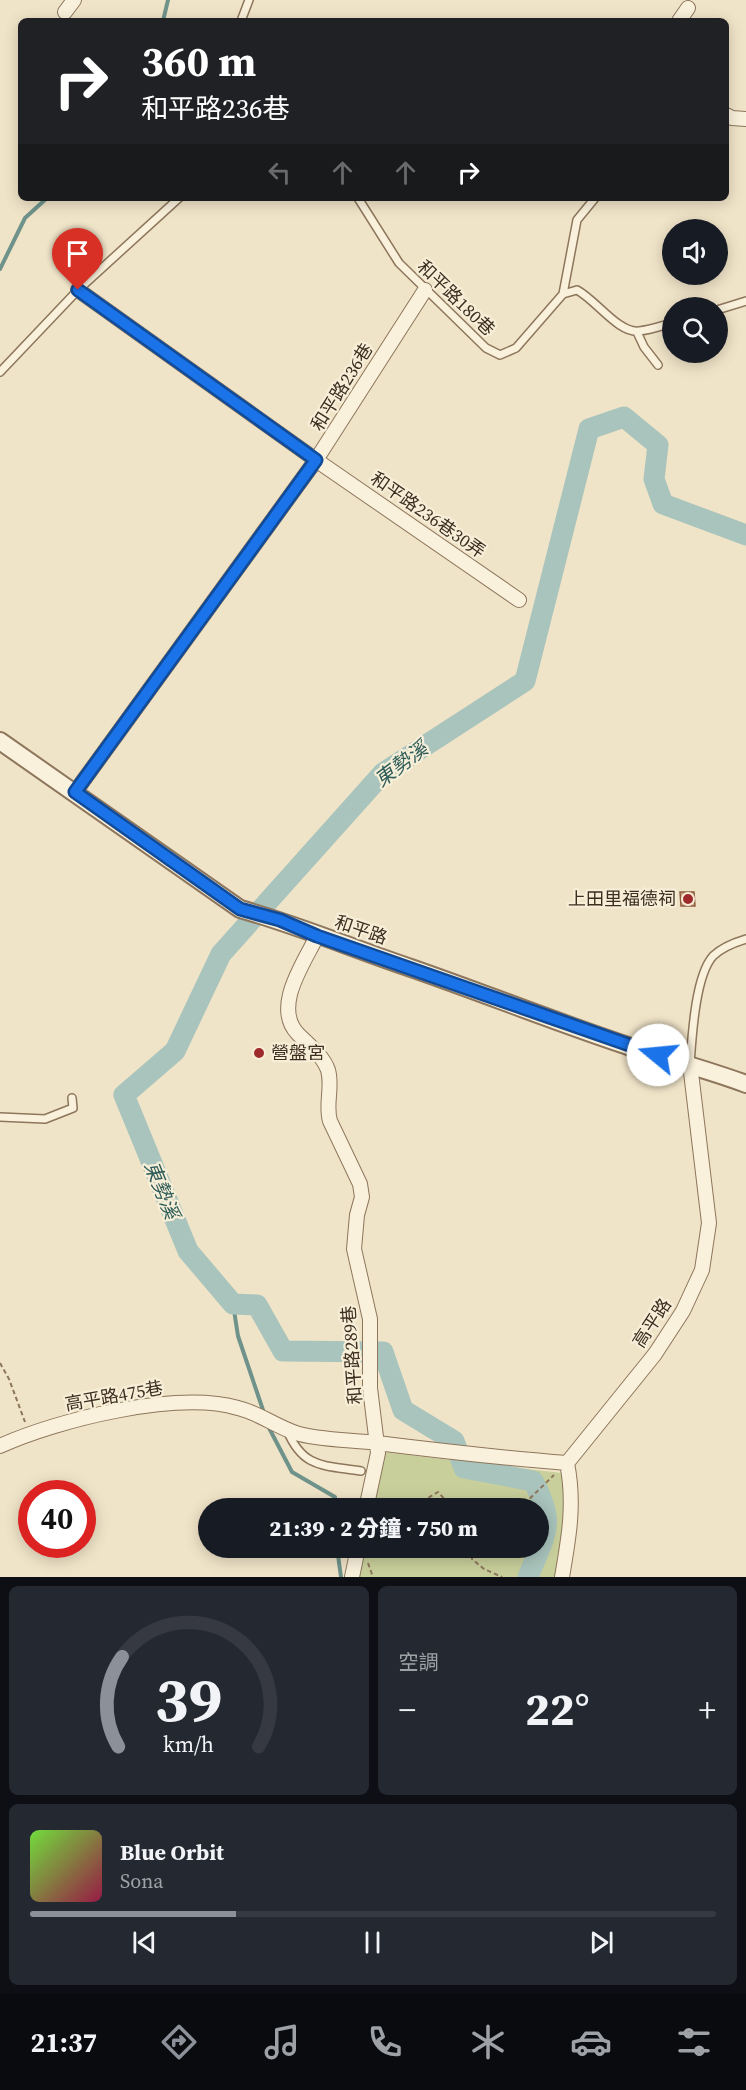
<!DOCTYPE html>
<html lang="zh-TW">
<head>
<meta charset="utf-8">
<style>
	body { margin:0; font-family:"Source Serif 4","Noto Sans TC",serif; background:#242831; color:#f1f3f6; height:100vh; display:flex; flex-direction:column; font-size:22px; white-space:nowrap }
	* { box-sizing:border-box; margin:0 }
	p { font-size:20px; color:#9ea1a6 }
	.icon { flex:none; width:33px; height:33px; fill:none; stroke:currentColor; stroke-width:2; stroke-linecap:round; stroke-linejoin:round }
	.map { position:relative; height:1577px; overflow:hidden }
	.drawer { display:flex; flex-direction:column; gap:9px; padding:9px; background:#0d0f14; flex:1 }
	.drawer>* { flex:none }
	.top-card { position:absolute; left:18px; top:18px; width:711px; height:183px; border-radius:9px; box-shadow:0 3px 15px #0003; background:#202124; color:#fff; overflow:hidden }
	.controls { position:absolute; left:662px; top:219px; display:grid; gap:12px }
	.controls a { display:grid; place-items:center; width:66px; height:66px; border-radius:50%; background:#171b24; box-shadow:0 3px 15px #0003; font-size:30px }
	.speed { position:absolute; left:18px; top:1480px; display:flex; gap:12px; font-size:30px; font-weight:700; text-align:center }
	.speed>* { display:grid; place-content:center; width:78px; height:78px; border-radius:50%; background:#171b24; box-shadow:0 3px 15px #0003; line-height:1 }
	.speed .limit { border:9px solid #d22; background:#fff; color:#111 }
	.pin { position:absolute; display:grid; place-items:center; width:51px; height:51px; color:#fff; margin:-62px -26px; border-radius:50% 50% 50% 0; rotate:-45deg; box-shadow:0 0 6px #0007 }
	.pin .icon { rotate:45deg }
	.me { position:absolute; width:66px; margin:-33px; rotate:287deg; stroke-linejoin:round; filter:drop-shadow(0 0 4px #0008) }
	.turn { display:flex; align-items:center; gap:21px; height:126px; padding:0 24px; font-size:27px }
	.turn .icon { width:78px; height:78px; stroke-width:2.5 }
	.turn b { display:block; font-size:42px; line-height:51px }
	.lanes { display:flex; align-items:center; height:57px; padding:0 24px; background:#0003; justify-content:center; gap:30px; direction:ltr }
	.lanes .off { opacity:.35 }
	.big { font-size:45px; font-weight:800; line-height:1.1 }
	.drawer .widget { flex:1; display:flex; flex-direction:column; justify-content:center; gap:9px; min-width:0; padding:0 21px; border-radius:9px; background:#242831 }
	.drawer .dial { align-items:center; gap:0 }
	.dial svg { height:156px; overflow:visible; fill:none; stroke:#363941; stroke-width:7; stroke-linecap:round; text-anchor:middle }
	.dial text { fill:#f1f3f6; stroke:none }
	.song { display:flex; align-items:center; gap:18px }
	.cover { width:72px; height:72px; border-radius:9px; background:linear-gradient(135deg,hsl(100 70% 55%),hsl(340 70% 35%)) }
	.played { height:6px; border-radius:3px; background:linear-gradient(90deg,#8c9099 30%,#363941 30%) }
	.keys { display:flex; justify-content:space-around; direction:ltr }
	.heat { display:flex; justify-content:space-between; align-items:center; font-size:33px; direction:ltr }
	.drawer .tiles { flex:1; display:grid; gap:9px; grid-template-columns:1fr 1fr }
	.widget:last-child { grid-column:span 2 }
	.trip { position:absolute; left:198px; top:1498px; width:351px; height:60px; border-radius:30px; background:#171b24; box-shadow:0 3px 15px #0003; font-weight:800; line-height:60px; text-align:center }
	.tab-bar { display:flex; height:96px; justify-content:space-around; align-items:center; background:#090b0e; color:#9ea1a6 }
	.tab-bar .icon { width:42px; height:42px }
	.tab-bar .selected { color:#8c9099 }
	.tab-bar b { font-size:27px; color:#f1f3f6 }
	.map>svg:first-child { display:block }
	.green { fill:#c9cf9b }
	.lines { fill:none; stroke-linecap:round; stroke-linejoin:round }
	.stream { stroke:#6f938a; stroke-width:4 }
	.river { stroke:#a9c4bc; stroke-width:21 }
	.building { fill:#cf9f7d; stroke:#8d5f41; stroke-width:1.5 }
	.service-casing { stroke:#8d765c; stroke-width:10 }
	.minor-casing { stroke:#8d765c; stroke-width:16 }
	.tertiary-casing { stroke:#8d765c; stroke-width:20 }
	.path { stroke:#8d765c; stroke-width:2; stroke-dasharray:4.5 3; stroke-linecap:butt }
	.service { stroke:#faf1dc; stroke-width:7 }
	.minor { stroke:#faf1dc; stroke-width:14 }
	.tertiary { stroke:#faf1dc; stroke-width:16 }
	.route-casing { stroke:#114b97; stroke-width:15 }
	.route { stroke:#1a73e8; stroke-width:10 }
	.poi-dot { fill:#9e2a2b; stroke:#f7eed8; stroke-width:2 }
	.labels { text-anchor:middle; stroke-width:4.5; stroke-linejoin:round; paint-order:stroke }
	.street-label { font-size:18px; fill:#3d2e20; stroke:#f7eed8 }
	.poi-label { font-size:18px; fill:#3d2e20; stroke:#f7eed8; text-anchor:end }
	.water-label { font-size:20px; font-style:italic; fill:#2f5d5a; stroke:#f7eed8 }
</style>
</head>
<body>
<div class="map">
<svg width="746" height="1577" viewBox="0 0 746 1577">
	<rect width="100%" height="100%" fill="#f0e4c8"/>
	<path class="green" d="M383 1452 562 1473 568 1513 557 1577H359L364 1548H538V1509H372Z"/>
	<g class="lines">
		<path class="stream" d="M163 21 168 0
			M0 269 25 218 47 198
			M233 1304 238 1336 264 1413
			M268 1426 292 1472 335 1497V1509
			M337 1548 341 1577"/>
		<path class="river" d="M528 1577C545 1534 557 1525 533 1481L464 1468 454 1441 403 1410 383 1352 283 1351 257 1305 233 1304 188 1251 124 1095 175 1051 221 954 383 773 525 681 589 429 624 417 658 445 654 479 663 504 746 535"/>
	</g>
	<path class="building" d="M680 892H694L695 906H681Z"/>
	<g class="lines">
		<g class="service-casing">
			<path id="service" d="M241 21 249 0
				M358 198 399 263 486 348 500 355 516 348 563 294 577 290C596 300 619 334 639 331 650 330 661 326 672 323
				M563 294 577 220 595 198
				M717 310 746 301
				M637 332 644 347 658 365
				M0 372 78 290 179 198
				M690 1064C692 1038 695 976 713 956 721 948 736 942 746 939
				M0 1117 45 1119 73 1108 72 1098
				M287 1430C303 1469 324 1465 361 1471"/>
		</g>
		<g class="minor-casing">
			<path id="minor" d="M65 12 74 0
				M679 21 688 8
				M726 115 732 118 746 119
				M78 290 316 460 519 600
				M75 792 316 460 425 290
				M317 936C304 963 272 1007 298 1034 309 1045 323 1056 328 1070 333 1087 325 1104 330 1121L360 1184 362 1197 357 1215 354 1249 370 1319V1388L378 1453 366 1509
				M0 1446C57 1420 177 1390 238 1408 259 1413 277 1427 296 1433 316 1440 355 1440 377 1443 441 1451 503 1458 567 1463
				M567 1463 655 1354 683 1311 702 1270 709 1223 690 1064
				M352 1577 358 1548
				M562 1577C569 1537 575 1503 567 1463"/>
		</g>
		<g class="tertiary-casing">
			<path id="tertiary" d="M0 741 240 909C298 925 354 949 411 968 483 993 553 1021 625 1045 665 1059 706 1069 746 1084"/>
		</g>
		<path class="path" d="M0 1363 9 1379 25 1422
			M409 1509 438 1492 450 1505
			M445 1509C456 1498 470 1498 481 1509
			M519 1509 554 1475
			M456 1548H471
			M471 1548 472 1559 484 1569 502 1577
			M368 1563 373 1577"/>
		<use href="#service" class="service"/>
		<use href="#minor" class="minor"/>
		<use href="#tertiary" class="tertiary"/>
	</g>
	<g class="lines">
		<g class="route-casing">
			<path id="route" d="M78 290 316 460 75 792 240 909 280 920 317 936 658 1055"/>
		</g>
		<use href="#route" class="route"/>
	</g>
	<g class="poi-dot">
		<circle cx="688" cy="899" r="6"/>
		<circle cx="259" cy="1053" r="6"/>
	</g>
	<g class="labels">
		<g class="street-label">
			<text transform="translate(456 298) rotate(44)" y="6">和平路180巷</text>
			<text transform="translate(342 387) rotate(-58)" y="6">和平路236巷</text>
			<text transform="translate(428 515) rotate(35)" y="6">和平路236巷30弄</text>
			<text transform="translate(361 930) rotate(19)" y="6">和平路</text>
			<text transform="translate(652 1323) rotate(-57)" y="6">高平路</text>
			<text transform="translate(352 1355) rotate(-94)" y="6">和平路289巷</text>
			<text transform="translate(114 1396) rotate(-10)" y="6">高平路475巷</text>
		</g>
		<g class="poi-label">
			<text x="676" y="905">上田里福德祠</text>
			<text x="271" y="1059" text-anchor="start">營盤宮</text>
		</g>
		<g class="water-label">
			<text transform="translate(401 764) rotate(-37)" y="7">東勢溪</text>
			<text transform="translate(162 1190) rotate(68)" y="7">東勢溪</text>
		</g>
	</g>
</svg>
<div class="controls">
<a><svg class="icon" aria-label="sound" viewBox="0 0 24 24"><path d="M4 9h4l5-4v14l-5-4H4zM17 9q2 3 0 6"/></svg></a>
<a><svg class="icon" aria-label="search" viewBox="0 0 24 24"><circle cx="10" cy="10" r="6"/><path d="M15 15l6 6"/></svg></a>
</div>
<div class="speed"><div class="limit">40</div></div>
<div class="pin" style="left:78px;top:290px;background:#d93025"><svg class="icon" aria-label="arrive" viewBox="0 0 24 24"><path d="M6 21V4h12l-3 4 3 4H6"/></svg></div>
<svg class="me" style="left:658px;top:1055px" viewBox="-20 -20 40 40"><circle r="19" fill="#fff"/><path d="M0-13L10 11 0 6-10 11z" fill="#1a73e8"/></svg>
<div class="trip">21:39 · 2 分鐘 · 750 m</div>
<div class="top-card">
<div class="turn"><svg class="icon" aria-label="right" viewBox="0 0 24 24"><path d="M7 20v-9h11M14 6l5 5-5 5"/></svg><div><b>360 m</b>和平路236巷</div></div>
<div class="lanes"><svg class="icon off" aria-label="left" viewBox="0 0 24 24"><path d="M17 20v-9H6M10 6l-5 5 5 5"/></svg><svg class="icon off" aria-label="ahead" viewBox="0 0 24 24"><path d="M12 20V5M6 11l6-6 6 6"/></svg><svg class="icon off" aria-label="ahead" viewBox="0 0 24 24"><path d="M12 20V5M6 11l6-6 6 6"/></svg><svg class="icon" aria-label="right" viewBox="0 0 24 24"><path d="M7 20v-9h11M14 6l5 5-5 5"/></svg></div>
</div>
</div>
<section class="drawer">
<div class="tiles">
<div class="widget dial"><svg viewBox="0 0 100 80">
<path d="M14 69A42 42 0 1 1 86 69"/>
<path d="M14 69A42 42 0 0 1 16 23" stroke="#8c9099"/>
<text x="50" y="56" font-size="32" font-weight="700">39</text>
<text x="50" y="72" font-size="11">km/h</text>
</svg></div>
<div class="widget"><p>空調</p>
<div class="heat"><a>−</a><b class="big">22°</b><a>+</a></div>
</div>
<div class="widget">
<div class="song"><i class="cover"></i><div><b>Blue Orbit</b><p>Sona</p></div></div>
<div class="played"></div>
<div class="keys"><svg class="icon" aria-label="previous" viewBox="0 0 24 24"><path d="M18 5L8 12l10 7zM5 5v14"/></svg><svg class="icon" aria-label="pause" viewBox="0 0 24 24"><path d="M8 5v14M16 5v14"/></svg><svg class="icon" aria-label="next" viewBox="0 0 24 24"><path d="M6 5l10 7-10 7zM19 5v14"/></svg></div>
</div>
</div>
</section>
<nav class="tab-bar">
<b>21:37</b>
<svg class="icon selected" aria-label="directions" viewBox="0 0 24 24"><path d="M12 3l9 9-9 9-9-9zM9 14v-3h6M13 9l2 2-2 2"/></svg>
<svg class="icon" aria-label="music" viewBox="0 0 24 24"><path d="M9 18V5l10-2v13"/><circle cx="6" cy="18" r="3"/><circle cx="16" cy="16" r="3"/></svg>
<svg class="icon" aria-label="phone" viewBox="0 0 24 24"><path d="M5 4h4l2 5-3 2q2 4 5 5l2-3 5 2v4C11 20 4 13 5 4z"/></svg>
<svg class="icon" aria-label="climate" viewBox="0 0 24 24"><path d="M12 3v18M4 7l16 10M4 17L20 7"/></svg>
<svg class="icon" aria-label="car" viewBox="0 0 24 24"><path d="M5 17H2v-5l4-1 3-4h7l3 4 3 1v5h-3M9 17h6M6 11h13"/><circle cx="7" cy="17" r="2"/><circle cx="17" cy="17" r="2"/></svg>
<svg class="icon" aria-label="filters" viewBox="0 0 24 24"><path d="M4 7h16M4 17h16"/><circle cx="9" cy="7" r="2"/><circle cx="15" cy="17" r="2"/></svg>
</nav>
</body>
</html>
